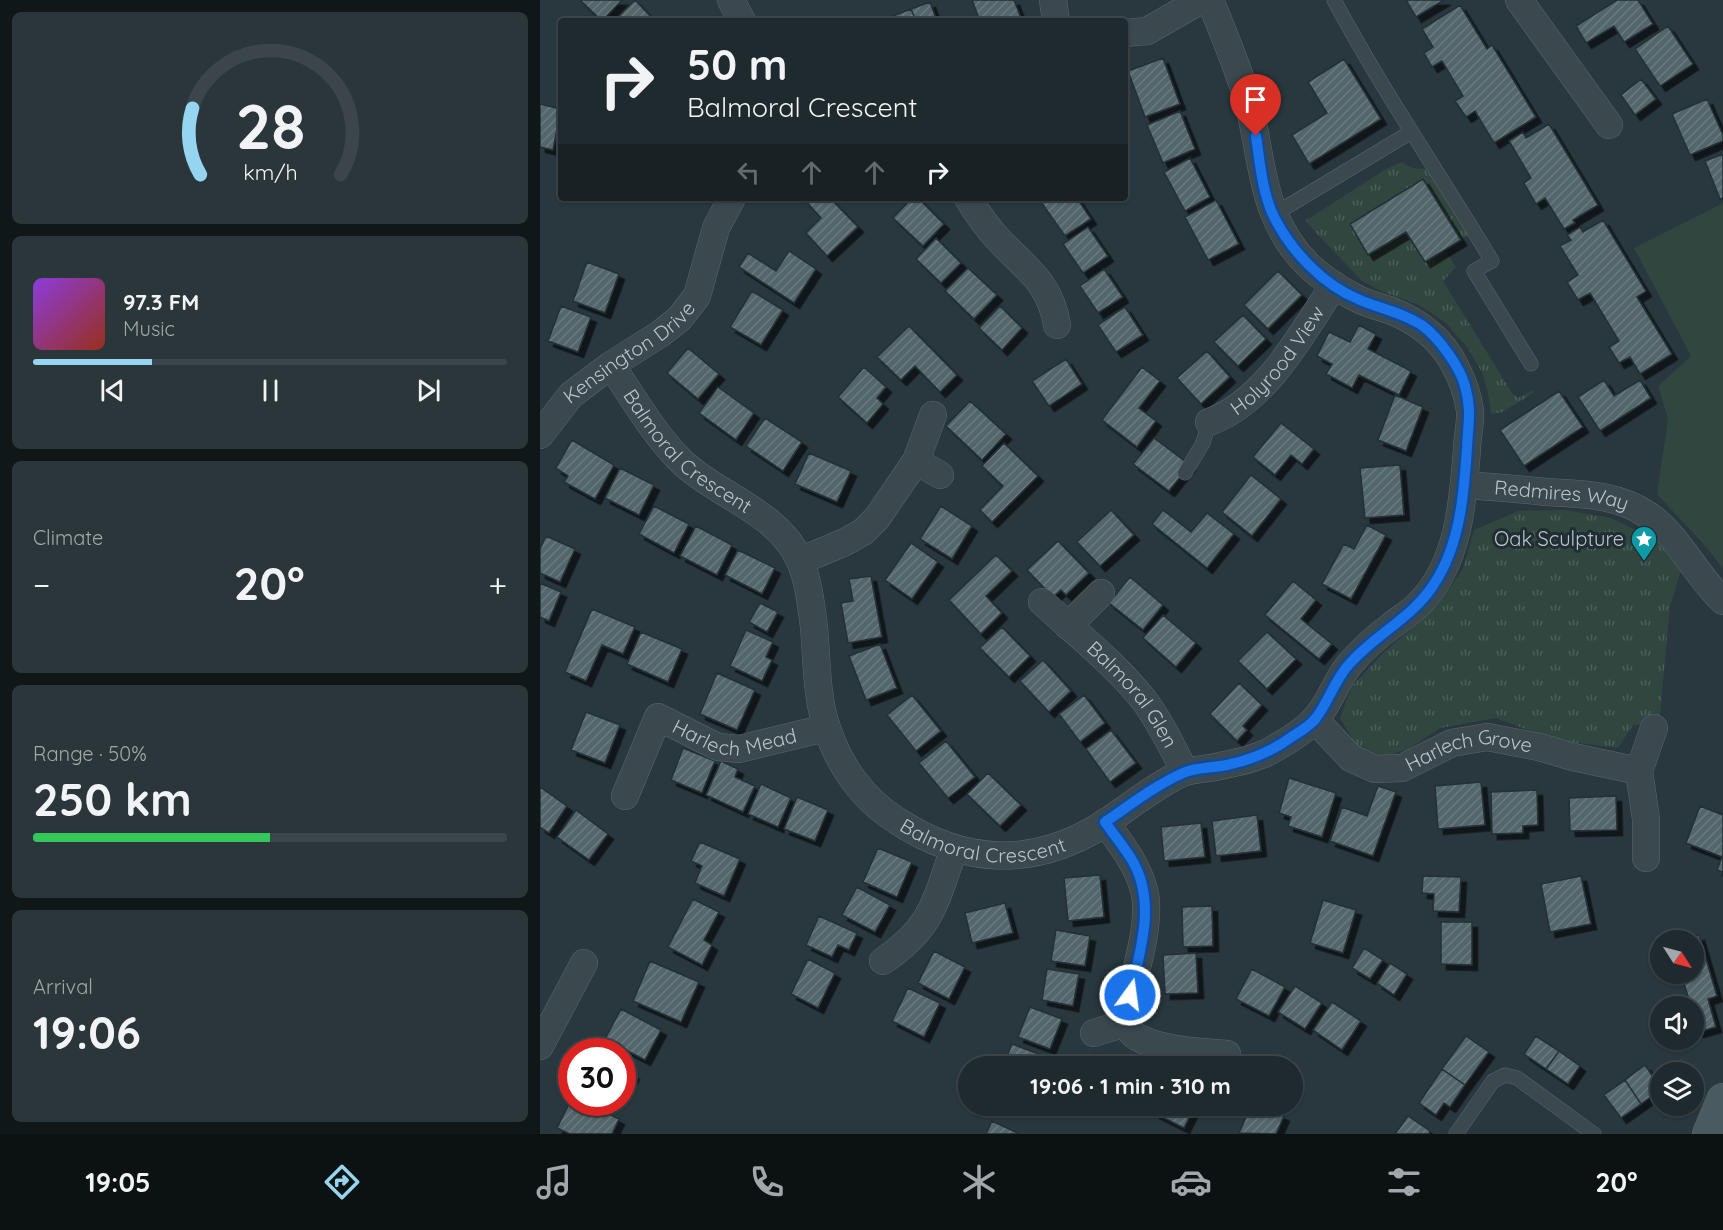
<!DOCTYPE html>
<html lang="en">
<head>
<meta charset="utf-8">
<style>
	body { margin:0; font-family:Quicksand,sans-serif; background:#2b363a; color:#f1f3f6; height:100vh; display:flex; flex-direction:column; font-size:22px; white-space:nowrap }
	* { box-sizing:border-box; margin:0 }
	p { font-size:20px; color:#a1a7aa }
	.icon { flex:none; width:33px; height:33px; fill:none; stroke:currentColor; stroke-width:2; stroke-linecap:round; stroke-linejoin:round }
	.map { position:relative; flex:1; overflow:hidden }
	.drawer { display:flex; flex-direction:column; gap:12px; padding:12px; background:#101719; width:540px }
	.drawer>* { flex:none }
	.banner { position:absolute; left:18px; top:18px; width:570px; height:183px; border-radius:6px; box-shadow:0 2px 4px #0004,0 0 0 2px #3c464a; background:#1e2a2e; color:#f1f3f6; overflow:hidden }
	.needle { width:39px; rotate:126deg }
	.controls { position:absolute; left:1110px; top:930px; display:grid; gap:12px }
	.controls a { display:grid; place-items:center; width:54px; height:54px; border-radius:50%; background:#1e2a2e; box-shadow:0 2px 4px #0004,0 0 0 2px #3c464a; font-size:30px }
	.speed { position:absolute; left:18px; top:1038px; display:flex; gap:12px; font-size:30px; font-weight:700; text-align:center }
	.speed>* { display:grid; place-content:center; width:78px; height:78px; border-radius:50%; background:#1e2a2e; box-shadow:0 2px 4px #0004,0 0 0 2px #3c464a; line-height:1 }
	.speed .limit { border:9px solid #d22; background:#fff; color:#111 }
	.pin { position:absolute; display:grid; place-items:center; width:51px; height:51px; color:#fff; margin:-62px -26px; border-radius:50% 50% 50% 0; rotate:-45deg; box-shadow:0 0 6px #0007 }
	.pin .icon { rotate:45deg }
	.me { position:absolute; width:66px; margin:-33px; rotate:14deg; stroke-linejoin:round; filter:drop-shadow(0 0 4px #0008) }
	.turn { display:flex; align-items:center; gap:21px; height:126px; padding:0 30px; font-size:27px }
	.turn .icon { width:78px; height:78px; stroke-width:2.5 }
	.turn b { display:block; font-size:42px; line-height:51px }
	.lanes { display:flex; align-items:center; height:57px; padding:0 30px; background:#0003; justify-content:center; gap:30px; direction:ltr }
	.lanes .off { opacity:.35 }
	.big { font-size:45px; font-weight:700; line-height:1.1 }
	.drawer .tile { flex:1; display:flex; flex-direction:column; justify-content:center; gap:9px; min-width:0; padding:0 21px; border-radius:9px; background:#2b363a }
	.drawer .dial { align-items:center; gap:0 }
	.dial svg { height:156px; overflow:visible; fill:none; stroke:#3c464a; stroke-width:7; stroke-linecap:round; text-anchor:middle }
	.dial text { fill:#f1f3f6; stroke:none }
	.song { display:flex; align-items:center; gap:18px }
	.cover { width:72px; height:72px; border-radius:9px; background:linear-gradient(135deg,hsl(270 70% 55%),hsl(10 70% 35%)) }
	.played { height:6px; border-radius:3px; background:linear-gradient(90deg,#96d5ef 25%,#3c464a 25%) }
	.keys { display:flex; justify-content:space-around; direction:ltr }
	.heat { display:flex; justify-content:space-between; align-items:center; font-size:33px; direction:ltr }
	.charge { height:9px; border-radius:4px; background:linear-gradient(90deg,#34c759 50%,#3c464a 0) }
	.trip { position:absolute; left:418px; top:1056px; width:345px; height:60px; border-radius:30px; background:#1e2a2e; box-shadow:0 2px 4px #0004,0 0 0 2px #3c464a; font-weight:700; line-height:60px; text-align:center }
	.tab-bar { display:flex; height:96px; justify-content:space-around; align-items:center; background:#0c1112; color:#a1a7aa }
	.tab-bar .icon { width:42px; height:42px }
	.tab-bar .on { color:#96d5ef }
	.tab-bar b { font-size:27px; color:#f1f3f6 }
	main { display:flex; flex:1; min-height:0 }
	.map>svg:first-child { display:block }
	.grass { fill:url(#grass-tufts) }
	.park { fill:#30463f }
	.building { fill:url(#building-hatch); stroke:#223035; stroke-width:1.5; filter:url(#shadow) }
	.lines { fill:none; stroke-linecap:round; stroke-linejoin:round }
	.lane-casing { stroke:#59676c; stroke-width:15 }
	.street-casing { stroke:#59676c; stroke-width:28 }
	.secondary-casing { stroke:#59676c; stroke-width:34 }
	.lane { stroke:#3b494e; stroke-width:14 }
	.street { stroke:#3b494e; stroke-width:27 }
	.secondary { stroke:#4a5a61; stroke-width:33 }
	.route-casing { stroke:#114b97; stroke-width:15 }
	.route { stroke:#1a73e8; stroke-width:10 }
	.labels { text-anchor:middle; stroke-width:6; stroke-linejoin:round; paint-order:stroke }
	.street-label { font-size:20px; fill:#b8c4c9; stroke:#202e33 }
	.poi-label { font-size:20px; fill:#b8c4c9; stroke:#202e33; text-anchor:end }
</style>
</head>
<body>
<main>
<section class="drawer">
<div class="tile dial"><svg viewBox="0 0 100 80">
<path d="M14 69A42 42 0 1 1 86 69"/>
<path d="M14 69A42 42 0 0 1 10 35" stroke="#96d5ef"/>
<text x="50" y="56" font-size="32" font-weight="700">28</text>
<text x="50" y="72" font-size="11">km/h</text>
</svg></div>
<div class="tile">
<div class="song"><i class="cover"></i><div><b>97.3 FM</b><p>Music</p></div></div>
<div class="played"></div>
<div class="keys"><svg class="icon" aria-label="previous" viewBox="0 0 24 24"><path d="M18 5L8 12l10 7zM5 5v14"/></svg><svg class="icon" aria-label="pause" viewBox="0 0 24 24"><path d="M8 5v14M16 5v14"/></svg><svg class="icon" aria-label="next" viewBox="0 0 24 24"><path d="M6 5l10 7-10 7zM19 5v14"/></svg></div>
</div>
<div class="tile"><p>Climate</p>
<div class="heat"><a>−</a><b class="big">20°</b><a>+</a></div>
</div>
<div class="tile"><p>Range · 50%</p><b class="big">250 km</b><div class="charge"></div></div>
<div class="tile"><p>Arrival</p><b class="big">19:06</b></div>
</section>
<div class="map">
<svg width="1183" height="1134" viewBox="0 0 1183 1134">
	<defs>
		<pattern id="grass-tufts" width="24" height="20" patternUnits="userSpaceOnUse" patternTransform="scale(1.5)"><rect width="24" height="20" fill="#30463f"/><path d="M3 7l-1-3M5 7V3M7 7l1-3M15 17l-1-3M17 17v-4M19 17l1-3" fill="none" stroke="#4c5f59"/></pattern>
		<pattern id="building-hatch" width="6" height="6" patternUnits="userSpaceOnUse" patternTransform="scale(1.5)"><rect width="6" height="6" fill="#53666b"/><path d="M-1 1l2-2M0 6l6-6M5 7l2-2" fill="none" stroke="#6a7a7f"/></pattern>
		<filter id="shadow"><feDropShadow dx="5.5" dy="5.5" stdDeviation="0" flood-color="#0009"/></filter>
	</defs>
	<rect width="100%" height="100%" fill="#28383e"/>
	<path class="grass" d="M862 162C876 171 876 168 890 169L930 235 921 240 883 179 810 224 829 255 866 232 884 262 905 250 916 267 903 281 972 393 978 398 993 390V393L963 412 951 414 948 392 942 372 927 347 906 323 881 306 841 291 822 281 765 221 846 169Z
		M1025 510 1071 518 1111 537 1143 564 1130 606 1119 726 1093 725 1078 748 1015 740 956 718 900 728 867 750 843 756 817 746 800 718 812 686 843 653 896 607 923 569 934 530 978 511Z"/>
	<path class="park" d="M1183 203V569L1167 548 1117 494 1128 419 1118 386 1151 356 1094 248Z"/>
	<path class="building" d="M40 0H82L62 21Z
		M95 0 115 21H74Z
		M432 0H474L481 18 472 21H440Z
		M866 0H904L876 17Z
		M1077 0H1098L1113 24 1084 42 1074 26 1046 43 1036 26Z
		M390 2 397 21H376L371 9Z
		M920 5 947 49 952 45 996 117 954 143 935 111 926 117 915 101 923 96 902 61 892 67 884 53 893 47 882 29Z
		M371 9 376 21H354L353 16Z
		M1128 26 1153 64 1120 86 1095 49Z
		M623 58 640 104 605 117 588 71Z
		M804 59 841 119 769 164 752 135 787 113 768 82Z
		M1101 79 1116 99 1095 115 1081 95Z
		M1167 99 1183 135V141L1150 155 1132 114Z
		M0 104 21 109 13 150 0 147Z
		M640 111 655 149 623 163 607 125Z
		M1009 124 1058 205 1033 220 1035 223 1024 229 1005 198 996 204 984 183 991 178 969 141 983 132 986 138Z
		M1183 154V198L1180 199 1165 161Z
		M650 158 670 197 645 211 624 172Z
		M883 179 921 240 885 262 866 232 828 255 810 224Z
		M263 198H290L318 227 287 256 266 233 281 218Z
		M372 198H378L404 224 383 246 353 218Z
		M507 198H537L551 219 525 236 501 202Z
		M676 200 699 244 668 260 645 217Z
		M1063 220 1106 291 1097 297 1132 354 1100 374 1090 357 1079 363 1069 347 1079 341 1050 293 1038 300 1027 282 1038 275 1020 246 1031 240 1027 235 1040 227 1043 232Z
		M548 227 568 256 543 273 523 244Z
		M396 238 421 263 401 283 376 259Z
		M249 251 276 269 254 303 199 267 208 253 236 271Z
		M47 262 79 274 65 313 33 301Z
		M428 268 457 295 434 319 405 291Z
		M564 269 583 297 558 313 540 286Z
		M738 271 762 295 728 329 704 305Z
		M212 291 243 310 221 345 190 327Z
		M21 306 51 317 38 352 8 341Z
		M460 306 482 328 462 350 439 328Z
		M585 307 603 335 576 352 558 325Z
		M703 315 726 339 698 366 674 342Z
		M819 325 836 334 828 349 871 371 859 395 819 375 812 388 786 374 792 364 777 356 789 332 810 342Z
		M369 326 417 375 400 392 375 366 361 380 337 357Z
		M148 348 179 374 158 399 127 373Z
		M667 351 690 377 661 404 637 378Z
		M526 359 542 384 509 406 492 381Z
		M324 367 346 387 337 398 343 404 327 423 298 397Z
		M602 367 620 381 599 408 616 421 597 447 562 420Z
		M1064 380 1074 396 1100 380 1111 398 1060 431 1038 397Z
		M178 387 214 413 196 440 159 413Z
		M1019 391 1043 427 984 466 960 430Z
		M855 395 883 407 866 451 838 440Z
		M430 401 466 434 442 460 406 426Z
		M225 418 262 442 243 471 206 446Z
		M741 423 774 449 762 464 751 455 735 475 713 457Z
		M614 438 650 465 629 491 593 464Z
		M32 440 74 465 55 499 24 482 28 476 16 468Z
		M464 443 498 476 452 522 440 510 463 486 442 466Z
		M269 453 311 471 297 502 255 484Z
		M860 465 864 515 825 518 820 468Z
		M80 468 114 485 99 515 65 498Z
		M711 475 741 499 712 536 682 512Z
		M114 506 149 524 134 553 99 534Z
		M401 506 432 526 412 559 380 539Z
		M571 510 594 535 560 566 537 542Z
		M623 510 651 532 667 513 694 534 667 568 612 524Z
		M827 525 846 535 811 599 782 584 804 544 814 549Z
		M156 526 192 545 177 575 140 556Z
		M6 536 35 549 20 582 0 573V549Z
		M518 541 549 573 526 595 521 590 513 597 487 570Z
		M371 543 398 562 372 599 345 580Z
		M198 550 235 568 222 594 185 575Z
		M456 555 472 571 446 596 462 613 441 634 409 600Z
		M331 576 342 637 308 643 301 603 313 601 309 579Z
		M590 577 623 605 603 630 569 603Z
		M753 581 776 600 761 619 792 644 779 659 725 615Z
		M0 583 21 592 9 621 0 617Z
		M220 603 238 612 227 632 209 622Z
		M52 609 95 627 83 654 62 645 46 681 25 672Z
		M623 615 656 643 636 667 603 638Z
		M462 627 490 656 469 677 440 648Z
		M206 630 233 642 226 657 232 660 222 681 190 666Z
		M101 632 142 649 128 682 87 664Z
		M727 632 756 659 727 689 698 661Z
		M340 644 357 688 326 700 309 656Z
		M503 660 531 691 509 712 480 681Z
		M177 673 215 690 197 730 160 714Z
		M699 683 722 705 703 726 707 730 697 741 670 714Z
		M372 695 401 731 376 751 347 715Z
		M544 695 565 723 540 742 519 714Z
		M46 712 80 725 65 763 31 750Z
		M571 730 596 763 570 782 546 749Z
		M406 741 435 777 408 798 379 763Z
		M143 748 175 761 162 793 131 780Z
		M181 761 198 769 195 777 215 786 203 812 166 795Z
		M448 773 481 805 460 826 427 794Z
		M749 778 796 793 782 837 748 826 751 817 739 813Z
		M941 782 945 825 898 829 895 786Z
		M221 784 251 798 238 827 208 814Z
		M838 786 856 792 833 856 790 841 802 807 827 816Z
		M0 787 27 806 9 833 0 827Z
		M997 790 998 825 983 826V833L952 834 951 792Z
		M1076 796 1077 830 1030 831 1029 798Z
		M257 797 288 810 275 841 244 829Z
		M1160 806 1183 815V872L1177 870 1182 857 1146 843Z
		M36 810 68 834 49 860 17 837Z
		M717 815 721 851 676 856 672 821Z
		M661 823 665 857 624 861 621 827Z
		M160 842 200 859 184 896 155 883 162 866 151 861Z
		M338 848 372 862 357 897 323 882Z
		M560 875 564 917 528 921 524 878Z
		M883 876 921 877 919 912 893 911 894 894 882 893Z
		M1041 876 1051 924 1010 932 1001 884Z
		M317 887 350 905 335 932 302 915Z
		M153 899 179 912 164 940 172 945 162 965 128 947Z
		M783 900 816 910 803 953 770 943Z
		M465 903 473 933 432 943 425 913Z
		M672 906 673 946 643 947 642 907Z
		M279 916 317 933 309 950 298 945 292 957 266 945Z
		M901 922H932V965L901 964Z
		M516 930 550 936 545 966 511 961Z
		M1159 935 1177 996 1168 999 1176 1027 1158 1032 1154 1016V1006H1151L1141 974H1154V940H1141Z
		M824 948 843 960 830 979 812 968Z
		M394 951 425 967 409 999 378 983Z
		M656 953 658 993 625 994 623 955Z
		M268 959 295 973 278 1008 251 994Z
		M110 961 159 982 141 1022 93 1001Z
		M850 963 867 974 854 995 837 983Z
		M507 969 539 974 533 1006 502 1000Z
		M712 969 745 987 729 1016 696 999Z
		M755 986 782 1003 765 1029 738 1012Z
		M368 988 400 1003 384 1037 352 1021Z
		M792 1002 821 1021 802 1050 773 1030Z
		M490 1007 522 1019 510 1049 478 1037Z
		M81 1009 121 1030 105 1060 65 1039Z
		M926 1036 949 1052 925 1085 902 1069Z
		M996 1036 1019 1051 1006 1069 984 1054Z
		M472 1044 504 1056 500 1066H463Z
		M1019 1051 1040 1066 1028 1084 1006 1069Z
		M555 1053 583 1066H549Z
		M1105 1065 1120 1087V1090L1101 1104 1085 1080Z
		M82 1068 94 1074 82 1096Z
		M902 1069 925 1085 910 1107 904 1103 896 1115 879 1103Z
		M1085 1080 1101 1104 1081 1118 1064 1095Z
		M32 1098V1102H44L79 1119 72 1134H30L17 1128Z
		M618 1106H655L644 1128 614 1113Z
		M711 1106H721L744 1116 736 1134 699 1133Z
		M868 1116 890 1131 889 1134H855Z
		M452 1121 480 1134H446Z"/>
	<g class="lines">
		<g class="lane-casing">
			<path id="lane" d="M794 0C842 90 900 174 952 261L934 271 991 364
				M733 215 871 132
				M645 473 663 443 669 422
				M916 1134 953 1081 965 1075 977 1078 1054 1134"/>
		</g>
		<g class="street-casing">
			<g id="street">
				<path d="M191 0 202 21"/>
				<path d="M513 0 516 21"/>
				<path d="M979 0 1069 125"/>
				<path d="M585 33 607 31 661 0"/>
				<path d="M428 198C437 213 446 226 458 239 486 269 510 282 517 325"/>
				<path id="s1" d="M71 365C92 396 112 431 138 458 175 496 238 510 260 561 269 582 271 605 274 627 277 660 276 699 288 731 300 767 324 800 356 820 424 865 493 868 562 825 588 808 614 786 642 773 651 770 661 769 670 768 689 764 709 761 726 753 741 745 761 734 773 721 789 706 795 682 809 665 822 650 836 637 851 626 861 618 873 611 881 602 919 562 923 501 927 449 927 437 931 423 930 411 928 395 923 381 915 366 902 340 879 322 852 311 840 307 827 304 816 298 800 290 782 278 769 266 719 217 724 160 707 98 697 65 683 32 670 0"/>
				<path id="s2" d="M669 422C726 402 762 333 794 285"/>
				<path id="s3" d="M0 435 31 395 71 365 120 334 139 319 157 296 176 228 192 198"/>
				<path d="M376 461 400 475"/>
				<path id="s4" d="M924 485C952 487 979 489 1006 492 1041 494 1078 494 1108 515 1138 535 1157 577 1183 601"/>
				<path d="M260 561 305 542 323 532 337 518 376 461 393 415"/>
				<path id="s5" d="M502 602C536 633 574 663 603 699 620 721 632 747 645 772"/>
				<path d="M528 626 561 593"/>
				<path id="s6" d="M775 720 811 758 835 769 862 768 912 743 947 737 999 747 1033 757 1099 771"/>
				<path id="s7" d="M85 796 118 717 178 747 199 749 286 728"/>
				<path d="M565 822C581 844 597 864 604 890 613 922 592 984 584 1017 587 1025 589 1032 597 1037 620 1050 660 1052 687 1054"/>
				<path d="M1106 858V819L1099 771 1114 728"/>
				<path d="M343 961C393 927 395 902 414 849"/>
				<path d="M554 1033 586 1023"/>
				<path d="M0 1046 44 963"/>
			</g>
		</g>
		<g class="secondary-casing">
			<path id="secondary" d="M1169 1134 1183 1100"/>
		</g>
		<use href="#lane" class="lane"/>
		<use href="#street" class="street"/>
		<use href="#secondary" class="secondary"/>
	</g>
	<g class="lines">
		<g class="route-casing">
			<path id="route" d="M590 995C600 952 617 902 592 860 584 847 574 835 565 822 590 805 616 785 643 773 656 767 673 768 687 765 711 760 733 751 753 736 761 731 771 725 776 718 788 702 794 683 806 668 832 636 873 618 894 584 920 545 924 494 927 448 928 424 932 410 925 386 920 367 899 338 883 326 864 313 841 309 820 300 783 285 752 252 734 217 722 192 720 163 716 136"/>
		</g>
		<use href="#route" class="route"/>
	</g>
	<defs>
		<g id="sight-pin" transform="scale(1.35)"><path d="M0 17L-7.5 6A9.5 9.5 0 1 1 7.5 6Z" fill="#0f9aa8" stroke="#202e33"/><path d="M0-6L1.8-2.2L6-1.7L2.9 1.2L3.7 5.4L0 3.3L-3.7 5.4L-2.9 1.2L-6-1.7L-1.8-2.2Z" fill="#fff"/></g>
	</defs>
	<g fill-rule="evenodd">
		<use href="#sight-pin" x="1104" y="539"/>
	</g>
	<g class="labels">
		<g class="street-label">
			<text dy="7" stroke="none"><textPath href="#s3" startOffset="123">Kensington Drive</textPath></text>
			<text dy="7" stroke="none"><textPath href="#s2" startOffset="94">Holyrood View</textPath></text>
			<text dy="7" stroke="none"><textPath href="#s1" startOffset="117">Balmoral Crescent</textPath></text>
			<text dy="7" stroke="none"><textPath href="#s4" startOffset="98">Redmires Way</textPath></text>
			<text dy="7" stroke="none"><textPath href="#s5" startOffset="130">Balmoral Glen</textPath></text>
			<text dy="7" stroke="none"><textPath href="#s7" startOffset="168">Harlech Mead</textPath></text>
			<text dy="7" stroke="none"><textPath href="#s6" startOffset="177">Harlech Grove</textPath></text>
			<text dy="7" stroke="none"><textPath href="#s1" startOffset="656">Balmoral Crescent</textPath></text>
		</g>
		<g class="poi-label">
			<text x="1084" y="546">Oak Sculpture</text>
		</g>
	</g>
</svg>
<div class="controls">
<a><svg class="needle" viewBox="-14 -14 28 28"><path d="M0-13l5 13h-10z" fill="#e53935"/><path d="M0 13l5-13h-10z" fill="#a1a7aa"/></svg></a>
<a><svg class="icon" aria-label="sound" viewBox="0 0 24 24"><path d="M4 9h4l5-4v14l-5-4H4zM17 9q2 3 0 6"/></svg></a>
<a><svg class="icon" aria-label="layers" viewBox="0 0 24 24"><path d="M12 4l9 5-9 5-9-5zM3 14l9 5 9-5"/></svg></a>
</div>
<div class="speed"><div class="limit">30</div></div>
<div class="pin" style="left:716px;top:136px;background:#d93025"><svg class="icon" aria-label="arrive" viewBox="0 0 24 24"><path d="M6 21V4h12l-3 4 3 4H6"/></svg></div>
<svg class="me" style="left:590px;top:995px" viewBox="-20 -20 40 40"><circle r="17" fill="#1a73e8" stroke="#fff" stroke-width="3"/><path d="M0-11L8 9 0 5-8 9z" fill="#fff"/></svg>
<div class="trip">19:06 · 1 min · 310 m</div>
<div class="banner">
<div class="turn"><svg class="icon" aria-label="right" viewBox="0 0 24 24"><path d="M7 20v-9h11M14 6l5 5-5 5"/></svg><div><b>50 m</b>Balmoral Crescent</div></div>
<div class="lanes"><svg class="icon off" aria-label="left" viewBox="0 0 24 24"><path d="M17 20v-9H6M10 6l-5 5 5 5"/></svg><svg class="icon off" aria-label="ahead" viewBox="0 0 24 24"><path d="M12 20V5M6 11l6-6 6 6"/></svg><svg class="icon off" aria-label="ahead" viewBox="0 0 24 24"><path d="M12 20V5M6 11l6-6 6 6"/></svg><svg class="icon" aria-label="right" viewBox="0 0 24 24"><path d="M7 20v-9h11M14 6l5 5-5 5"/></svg></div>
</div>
</div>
</main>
<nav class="tab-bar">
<b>19:05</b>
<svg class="icon on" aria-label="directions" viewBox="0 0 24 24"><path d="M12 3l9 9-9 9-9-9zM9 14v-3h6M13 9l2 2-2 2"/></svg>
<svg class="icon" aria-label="music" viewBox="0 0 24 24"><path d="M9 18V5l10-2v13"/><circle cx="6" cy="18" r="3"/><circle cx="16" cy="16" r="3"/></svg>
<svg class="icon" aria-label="phone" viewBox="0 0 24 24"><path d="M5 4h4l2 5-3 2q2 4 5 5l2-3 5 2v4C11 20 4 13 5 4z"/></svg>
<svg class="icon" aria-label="climate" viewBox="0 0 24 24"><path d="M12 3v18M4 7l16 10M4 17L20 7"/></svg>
<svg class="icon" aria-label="car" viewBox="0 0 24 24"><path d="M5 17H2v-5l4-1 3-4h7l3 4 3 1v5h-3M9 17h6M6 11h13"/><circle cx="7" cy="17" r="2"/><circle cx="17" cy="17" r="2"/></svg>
<svg class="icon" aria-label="filters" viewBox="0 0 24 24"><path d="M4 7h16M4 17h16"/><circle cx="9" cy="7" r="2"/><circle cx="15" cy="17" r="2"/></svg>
<b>20°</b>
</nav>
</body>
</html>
